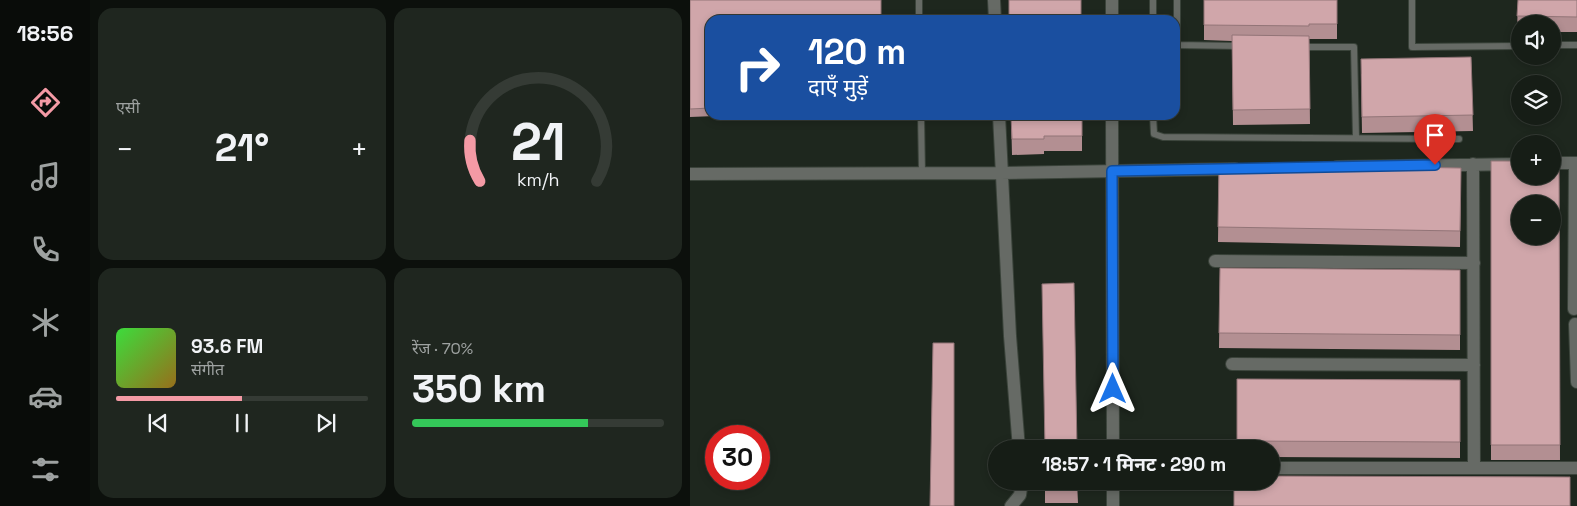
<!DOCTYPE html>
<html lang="hi">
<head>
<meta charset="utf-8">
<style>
	body { margin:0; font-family:"Space Grotesk","Noto Sans Devanagari",sans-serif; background:#1f261f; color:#f1f3f6; height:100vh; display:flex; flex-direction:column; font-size:19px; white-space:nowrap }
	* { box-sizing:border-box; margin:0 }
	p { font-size:16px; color:#9ea2a1 }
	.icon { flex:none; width:28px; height:28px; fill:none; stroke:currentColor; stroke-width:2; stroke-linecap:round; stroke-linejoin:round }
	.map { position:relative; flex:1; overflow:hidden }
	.drawer { display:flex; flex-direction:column; gap:8px; padding:8px; background:#0c100c; width:600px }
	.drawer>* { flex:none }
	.top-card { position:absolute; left:15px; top:15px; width:475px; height:105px; border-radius:15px; box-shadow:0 2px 8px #0003,0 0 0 1px #353b35; background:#1a4fa0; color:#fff; overflow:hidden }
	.buttons { position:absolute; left:821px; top:15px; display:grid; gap:10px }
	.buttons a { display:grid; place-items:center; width:50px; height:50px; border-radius:50%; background:#161d16; box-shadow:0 2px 8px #0003,0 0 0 1px #353b35; font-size:25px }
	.speed { position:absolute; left:15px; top:425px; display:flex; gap:10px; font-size:25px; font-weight:700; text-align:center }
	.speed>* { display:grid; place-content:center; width:65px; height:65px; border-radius:50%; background:#161d16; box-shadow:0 2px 8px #0003,0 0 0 1px #353b35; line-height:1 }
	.speed .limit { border:8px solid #d22; background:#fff; color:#111 }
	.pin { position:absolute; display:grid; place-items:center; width:42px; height:42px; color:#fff; margin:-51px -21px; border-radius:50% 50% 50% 0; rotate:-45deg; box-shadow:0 0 5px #0007 }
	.pin .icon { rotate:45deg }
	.me { position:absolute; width:55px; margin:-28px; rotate:0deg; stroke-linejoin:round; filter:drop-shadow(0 0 4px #0008) }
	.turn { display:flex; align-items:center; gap:18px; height:105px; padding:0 20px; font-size:22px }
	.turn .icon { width:65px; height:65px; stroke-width:2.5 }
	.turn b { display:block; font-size:35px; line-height:42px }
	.big { font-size:38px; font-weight:700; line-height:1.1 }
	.drawer .card { flex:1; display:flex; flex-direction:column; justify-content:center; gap:8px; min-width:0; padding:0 18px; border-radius:15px; background:#1f261f }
	.drawer .dial { align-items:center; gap:0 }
	.dial svg { height:130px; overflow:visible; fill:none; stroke:#353b35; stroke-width:7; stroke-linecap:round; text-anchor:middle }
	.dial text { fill:#f1f3f6; stroke:none }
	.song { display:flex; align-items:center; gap:15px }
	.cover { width:60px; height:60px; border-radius:8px; background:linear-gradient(135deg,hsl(120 70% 55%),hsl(40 70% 35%)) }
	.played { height:5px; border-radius:2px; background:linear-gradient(90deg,#f49aa5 50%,#353b35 50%) }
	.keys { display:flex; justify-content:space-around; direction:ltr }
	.heat { display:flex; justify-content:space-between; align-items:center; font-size:28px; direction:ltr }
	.charge { height:8px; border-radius:4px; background:linear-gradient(90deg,#34c759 70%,#353b35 0) }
	.drawer .tiles { flex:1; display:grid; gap:8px; grid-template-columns:repeat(2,1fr) }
	.trip { position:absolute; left:298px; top:440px; width:292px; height:50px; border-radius:25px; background:#161d16; box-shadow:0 2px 8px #0003,0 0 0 1px #353b35; font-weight:700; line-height:50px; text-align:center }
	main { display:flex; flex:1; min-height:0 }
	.tab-bar { display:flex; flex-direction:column; width:90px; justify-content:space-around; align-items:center; background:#090c09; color:#9ea2a1 }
	.tab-bar .icon { width:35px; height:35px }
	.tab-bar .selected { color:#f49aa5 }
	.tab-bar b { font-size:22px; color:#f1f3f6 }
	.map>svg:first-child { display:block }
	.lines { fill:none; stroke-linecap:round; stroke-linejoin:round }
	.service-casing { stroke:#3a433a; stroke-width:8 }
	.minor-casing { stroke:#3a433a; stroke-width:14 }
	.service { stroke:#666a65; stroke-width:6 }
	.minor { stroke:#666a65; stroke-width:12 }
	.wall { fill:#b38f92 }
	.building { fill:#d0a6aa; stroke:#927477; fill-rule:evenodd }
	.route-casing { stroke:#114b97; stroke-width:12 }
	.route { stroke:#1a73e8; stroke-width:9 }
</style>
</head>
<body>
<main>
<nav class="tab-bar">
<b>18:56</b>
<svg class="icon selected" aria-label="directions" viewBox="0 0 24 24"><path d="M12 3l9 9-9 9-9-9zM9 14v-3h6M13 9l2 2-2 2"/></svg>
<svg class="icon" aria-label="music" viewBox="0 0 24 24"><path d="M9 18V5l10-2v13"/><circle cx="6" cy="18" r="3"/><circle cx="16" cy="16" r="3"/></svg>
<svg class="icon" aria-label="phone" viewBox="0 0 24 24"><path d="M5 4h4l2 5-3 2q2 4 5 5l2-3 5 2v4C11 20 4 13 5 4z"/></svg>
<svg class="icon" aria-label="climate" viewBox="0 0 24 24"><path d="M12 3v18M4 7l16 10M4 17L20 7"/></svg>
<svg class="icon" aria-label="car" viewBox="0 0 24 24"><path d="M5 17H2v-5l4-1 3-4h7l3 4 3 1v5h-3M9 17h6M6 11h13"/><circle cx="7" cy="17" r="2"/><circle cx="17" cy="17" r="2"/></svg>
<svg class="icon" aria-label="filters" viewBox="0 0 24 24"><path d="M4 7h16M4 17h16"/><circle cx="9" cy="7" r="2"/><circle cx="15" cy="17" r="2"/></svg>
</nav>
<section class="drawer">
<div class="tiles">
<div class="card"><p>एसी</p>
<div class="heat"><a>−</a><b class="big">21°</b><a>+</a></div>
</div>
<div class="card dial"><svg viewBox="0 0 100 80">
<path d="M14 69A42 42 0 1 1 86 69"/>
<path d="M14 69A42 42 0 0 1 8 44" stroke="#f49aa5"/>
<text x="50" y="56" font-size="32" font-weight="700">21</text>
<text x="50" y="72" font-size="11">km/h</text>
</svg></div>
<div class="card">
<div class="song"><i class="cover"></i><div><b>93.6 FM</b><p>संगीत</p></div></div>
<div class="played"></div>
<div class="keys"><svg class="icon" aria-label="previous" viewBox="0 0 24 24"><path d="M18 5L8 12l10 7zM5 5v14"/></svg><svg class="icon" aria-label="pause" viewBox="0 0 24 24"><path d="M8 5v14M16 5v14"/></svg><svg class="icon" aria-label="next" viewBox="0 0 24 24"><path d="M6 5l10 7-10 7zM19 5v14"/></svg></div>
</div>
<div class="card"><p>रेंज · 70%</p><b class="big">350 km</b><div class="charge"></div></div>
</div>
</section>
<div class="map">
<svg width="887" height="506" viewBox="0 0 887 506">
	<rect width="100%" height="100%" fill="#1e271e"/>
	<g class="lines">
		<g class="service-casing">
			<path id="service" d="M229 0V20
				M487 0V45
				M722 0V47L830 46
				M463 20V0
				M485 45 551 46
				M862 45H887
				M611 47H664L666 138
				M231 115 232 173
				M463 115 464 134 473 137 769 139"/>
		</g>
		<g class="minor-casing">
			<path id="minor" d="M304 0 305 20
				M422 0V20
				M309 115 320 336 329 449
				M422 115 423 449
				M862 163H887
				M783 164 784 468
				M647 167 830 164
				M0 174 311 173 545 169
				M525 261 784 263
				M884 309 885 163
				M885 324 887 382
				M542 364 784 365
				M581 468H887
				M423 481V506
				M321 506 330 495 332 481"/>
		</g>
		<use href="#service" class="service"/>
		<use href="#minor" class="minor"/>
	</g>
	<path class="wall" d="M0 0 20 20V115H51L0 117Z
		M514 0H647V39H619L620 124 543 125 542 41 514 40Z
		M828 0H887V32H862V24H830V31H827Z
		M781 57 783 131 672 133 671 74Z
		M321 115H392V151H354V154L322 155Z
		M801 161H869L870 460H801Z
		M529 164 771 168 770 247 528 242Z
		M530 268 770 270V350L529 348Z
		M547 379 770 380V458L581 457V449H547Z
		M355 481H387L388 503H355Z"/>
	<path class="building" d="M0 0H191V20H20V108L0 109Z
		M319 0H391V20H319Z
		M514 0H647V24H619V26L514 25Z
		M828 0H887V17L827 16Z
		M542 35 619 36 620 109 543 110Z
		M781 57 783 115 672 117 671 59Z
		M321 115H392V136H354V139H322Z
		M801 161H830V176H862V161H869L870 445H801ZM830 204H862V236H830Z
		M529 164 771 168 770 231 528 227Z
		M530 268 770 270V335L529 333Z
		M384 283 387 449H355L352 284Z
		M243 343H264V506H240Z
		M547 379 770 380V442L547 441Z
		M581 476 880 477V506H544V481H581Z
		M355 481H387L388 487 355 488Z"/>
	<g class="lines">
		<g class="route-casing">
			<path id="route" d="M423 389 422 171 745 165"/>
		</g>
		<use href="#route" class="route"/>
	</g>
</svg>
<div class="buttons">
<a><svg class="icon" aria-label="sound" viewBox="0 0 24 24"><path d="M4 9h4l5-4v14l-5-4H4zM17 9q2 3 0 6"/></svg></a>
<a><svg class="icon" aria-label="layers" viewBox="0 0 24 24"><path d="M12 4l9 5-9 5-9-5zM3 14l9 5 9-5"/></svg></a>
<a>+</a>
<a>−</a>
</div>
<div class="speed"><div class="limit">30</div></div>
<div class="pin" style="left:745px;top:165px;background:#d93025"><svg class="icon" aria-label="arrive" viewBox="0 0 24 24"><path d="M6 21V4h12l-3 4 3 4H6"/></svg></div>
<svg class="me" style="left:423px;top:389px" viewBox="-20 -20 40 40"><path d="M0-17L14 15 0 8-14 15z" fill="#1a73e8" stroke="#fff" stroke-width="4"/></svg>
<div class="trip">18:57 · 1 मिनट · 290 m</div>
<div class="top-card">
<div class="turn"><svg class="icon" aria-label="right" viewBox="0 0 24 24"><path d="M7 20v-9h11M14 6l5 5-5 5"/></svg><div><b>120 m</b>दाएँ मुड़ें</div></div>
</div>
</div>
</main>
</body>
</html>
